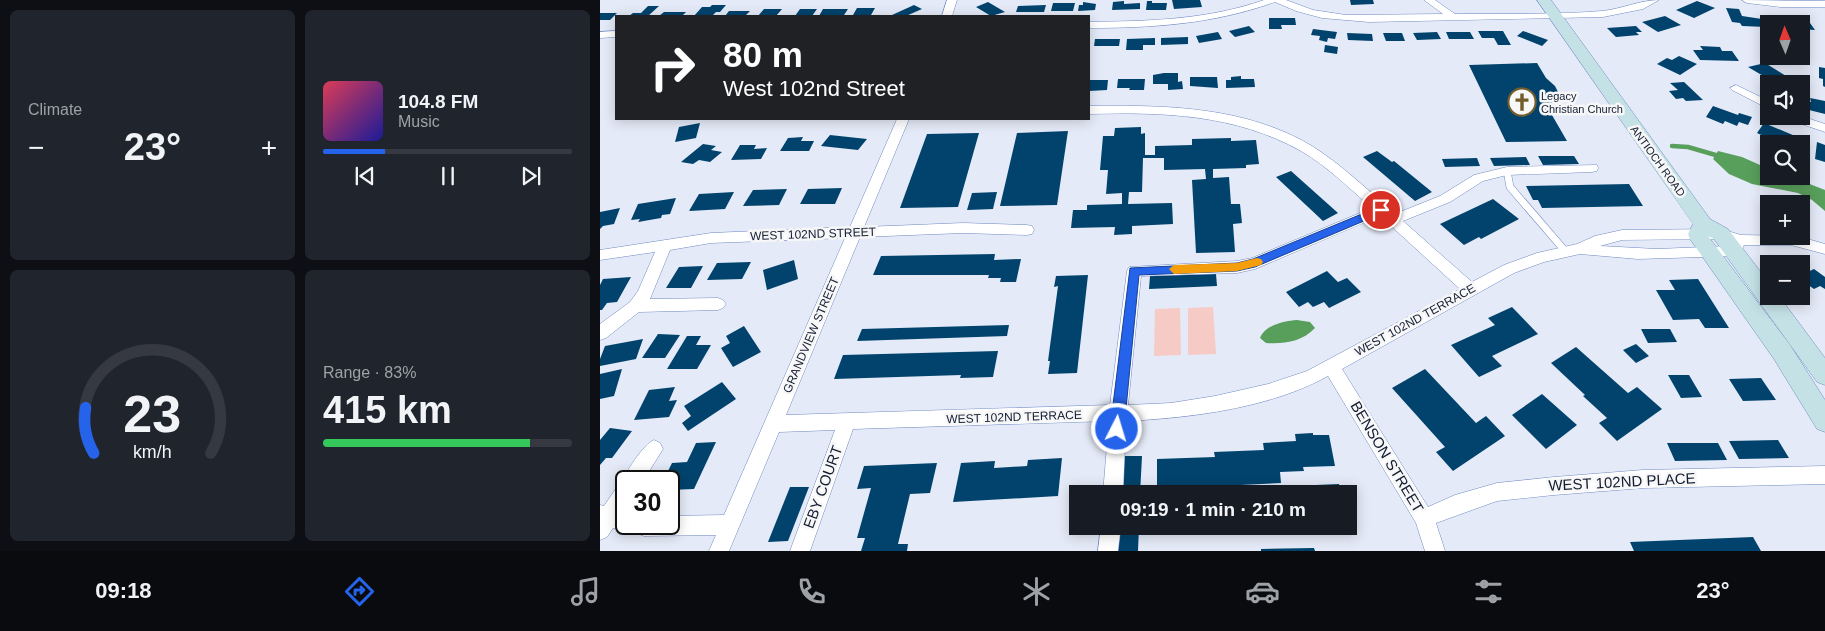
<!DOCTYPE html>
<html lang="en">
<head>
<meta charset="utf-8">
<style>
	body { margin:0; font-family:Arial,sans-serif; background:#20242c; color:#f1f3f6; height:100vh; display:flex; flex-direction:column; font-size:19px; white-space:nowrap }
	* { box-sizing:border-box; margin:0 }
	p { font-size:16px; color:#9ea1a6 }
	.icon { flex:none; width:28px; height:28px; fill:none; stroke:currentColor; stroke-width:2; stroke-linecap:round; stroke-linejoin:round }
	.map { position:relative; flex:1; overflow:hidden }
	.details { display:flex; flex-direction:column; gap:10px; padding:10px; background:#0d0f14; width:600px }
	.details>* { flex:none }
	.hud { position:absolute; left:15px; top:15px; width:475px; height:105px; border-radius:0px; box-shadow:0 2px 12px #0003; background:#202124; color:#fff; overflow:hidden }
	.needle { width:32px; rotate:358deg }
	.tools { position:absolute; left:1160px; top:15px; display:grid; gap:10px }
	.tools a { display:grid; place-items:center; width:50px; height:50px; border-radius:0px; background:#171b24; box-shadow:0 2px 12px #0003; font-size:25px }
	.speed { position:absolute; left:15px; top:470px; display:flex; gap:10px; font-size:25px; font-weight:700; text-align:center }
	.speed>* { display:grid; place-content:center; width:65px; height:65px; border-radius:50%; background:#171b24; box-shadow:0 2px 12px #0003; line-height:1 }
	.speed .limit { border:2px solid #111; border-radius:8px; background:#fff; color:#111 }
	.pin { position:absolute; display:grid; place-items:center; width:42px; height:42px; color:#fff; margin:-21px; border:2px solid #fff; border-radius:50%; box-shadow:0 1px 5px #0007 }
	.me { position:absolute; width:55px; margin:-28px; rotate:5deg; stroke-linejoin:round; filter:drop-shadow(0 0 4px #0008) }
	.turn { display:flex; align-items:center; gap:18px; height:105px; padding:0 25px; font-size:22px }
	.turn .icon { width:65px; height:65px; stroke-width:2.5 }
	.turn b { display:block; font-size:35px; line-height:42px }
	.big { font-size:38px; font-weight:600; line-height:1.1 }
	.details .widget { flex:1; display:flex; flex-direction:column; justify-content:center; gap:8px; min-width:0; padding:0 18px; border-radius:8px; background:#20242c }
	.details .dial { align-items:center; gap:0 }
	.dial svg { height:130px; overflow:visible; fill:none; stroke:#363941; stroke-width:7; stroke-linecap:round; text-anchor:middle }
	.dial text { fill:#f1f3f6; stroke:none }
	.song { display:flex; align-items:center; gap:15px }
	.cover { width:60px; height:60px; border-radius:8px; background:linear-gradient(135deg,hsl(350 70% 55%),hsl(240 70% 35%)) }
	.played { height:5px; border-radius:2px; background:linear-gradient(90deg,#2563eb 25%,#363941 25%) }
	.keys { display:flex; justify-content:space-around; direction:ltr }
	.heat { display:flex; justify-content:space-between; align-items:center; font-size:28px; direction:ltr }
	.charge { height:8px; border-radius:4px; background:linear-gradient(90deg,#34c759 83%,#363941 0) }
	.details .tiles { flex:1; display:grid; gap:10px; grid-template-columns:repeat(2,1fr) }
	.trip { position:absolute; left:469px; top:485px; width:288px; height:50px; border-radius:0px; background:#171b24; box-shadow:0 2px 12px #0003; font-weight:600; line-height:50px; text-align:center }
	.dock { display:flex; height:80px; justify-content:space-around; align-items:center; background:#090b0e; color:#9ea1a6 }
	.dock .icon { width:35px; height:35px }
	.dock .on { color:#2563eb }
	.dock b { font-size:22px; color:#f1f3f6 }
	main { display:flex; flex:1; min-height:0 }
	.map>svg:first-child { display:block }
	.green { fill:#f6cbc6 }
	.water { fill:#599f5c }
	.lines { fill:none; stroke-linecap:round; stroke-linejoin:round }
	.stream { stroke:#599f5c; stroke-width:4.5 }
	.building { fill:#01436d }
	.lane-casing { stroke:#6f8ac3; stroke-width:8 }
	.street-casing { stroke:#6f8ac3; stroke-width:1 }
	.secondary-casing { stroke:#6f8ac3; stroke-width:1 }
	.lane { stroke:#fff; stroke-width:7 }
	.street { fill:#fff; fill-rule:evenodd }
	.secondary { fill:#c4e2e6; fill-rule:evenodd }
	.route { fill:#2563eb; stroke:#184099 }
	.slow { fill:#f59e0b }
	.labels { text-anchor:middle; stroke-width:5; stroke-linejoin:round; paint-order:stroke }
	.far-poi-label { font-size:11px; fill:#121c33; stroke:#f7f7f7; text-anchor:start }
	.far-street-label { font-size:11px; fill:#121c33; stroke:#f7f7f7 }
	.street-label { font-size:12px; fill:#121c33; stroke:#f7f7f7 }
	.near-street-label { font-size:15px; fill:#121c33; stroke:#f7f7f7 }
</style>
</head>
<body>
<main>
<section class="details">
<div class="tiles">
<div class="widget"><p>Climate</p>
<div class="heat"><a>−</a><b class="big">23°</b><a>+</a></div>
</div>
<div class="widget">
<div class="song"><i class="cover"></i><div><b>104.8 FM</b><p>Music</p></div></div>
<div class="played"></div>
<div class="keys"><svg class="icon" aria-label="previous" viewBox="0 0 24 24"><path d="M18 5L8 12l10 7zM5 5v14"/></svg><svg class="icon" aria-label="pause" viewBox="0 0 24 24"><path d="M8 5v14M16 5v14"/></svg><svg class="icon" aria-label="next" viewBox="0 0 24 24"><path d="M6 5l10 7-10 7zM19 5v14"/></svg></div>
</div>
<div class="widget dial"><svg viewBox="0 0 100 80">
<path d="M14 69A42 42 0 1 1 86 69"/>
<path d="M14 69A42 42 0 0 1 9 41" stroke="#2563eb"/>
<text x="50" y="56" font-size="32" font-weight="700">23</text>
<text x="50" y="72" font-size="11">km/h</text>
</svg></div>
<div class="widget"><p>Range · 83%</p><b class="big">415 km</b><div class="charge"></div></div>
</div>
</section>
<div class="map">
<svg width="1225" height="551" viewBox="0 0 1225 551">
	<rect width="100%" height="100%" fill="#e4eaf7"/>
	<path class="green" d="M613 307 616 354 588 355V308Z
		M580 308 581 355 554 356 555 309Z"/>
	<path class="water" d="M1118 151 1142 157 1169 169V176H1189L1225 190V211L1212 200 1198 193 1152 184 1129 174 1113 159Z
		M697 320 710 322 715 328C702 342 684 344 666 343L660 338C665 325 684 321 697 320Z"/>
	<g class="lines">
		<path class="stream" d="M1072 146 1088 147 1119 156"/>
	</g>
	<path class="building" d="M572 0H600L602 7 574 9Z
		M750 0H773L774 4 751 5Z
		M524 1V4L540 3V9L512 10 513 2Z
		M547 1H552V3H567L566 10H546Z
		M1097 1 1115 8 1094 18 1076 10Z
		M388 2 405 12 391 16 376 7Z
		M483 2 496 4 495 10 478 11 479 5H483Z
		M453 3H475L473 11H451Z
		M112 5H126L120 12H116L112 16H94L102 7H110Z
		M314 5 322 9 306 16 292 15Z
		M446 5 444 12H416L418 6Z
		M48 6H59L48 16H29L33 13H41Z
		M257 8H275L271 15H253Z
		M1126 8 1139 9 1142 16 1162 19 1166 27 1142 26 1140 23 1132 22Z
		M164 9H182L176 16H158Z
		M200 9H217L212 16H195Z
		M223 9H248L244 15 219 16Z
		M129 11H150L145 16H125Z
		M64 12H86L82 16H59Z
		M0 13H17L10 20H0Z
		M1065 16 1081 25 1058 32 1042 22Z
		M1171 16 1202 20 1203 22 1210 23 1215 30 1201 29V24H1181L1180 22 1174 21Z
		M669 18H695L696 25H681L682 29H669Z
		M649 26 655 32 635 37 629 31Z
		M1036 26 1042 32H1036L1039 35 1016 37 1007 28Z
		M713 29 737 32 735 39 728 38 727 42 719 40 720 36 711 35Z
		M878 31H903L911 45H898L894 38H882Z
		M923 31 948 40 942 46 917 36Z
		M618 32 622 39 599 43 596 36Z
		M837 32 841 39 817 40 813 33Z
		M846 32H870L874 39H849Z
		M747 33 772 34 773 41 748 40Z
		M783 33H802L805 41H786Z
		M588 37V44L561 45V38Z
		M555 38V45H543V50H526L527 39Z
		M495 39H520L519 46H494Z
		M725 45 738 47 737 54 724 52Z
		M1100 46 1120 47 1122 51H1132L1139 61 1100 60 1093 50H1103Z
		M1079 56 1097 64 1080 75 1057 64 1067 58 1072 60Z
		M937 63 946 78 955 86 963 102 945 103 967 141 906 142 869 65Z
		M1165 63 1194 81 1177 84 1148 67Z
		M1219 67 1225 68V87L1223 86V79L1219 78Z
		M564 73H578V82L582 81 583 89 568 90V84H553V75Z
		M641 76V79H654L655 87 626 88V80H631V77Z
		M590 77H617L618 88 590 86Z
		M518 79H545L544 90H529L530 88H517Z
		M489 80H508L507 90 489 91Z
		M1084 82 1103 100 1086 101 1083 98 1076 99 1069 91 1078 90 1070 83Z
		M1210 98 1225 101V114L1205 109V100L1211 102Z
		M1113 106 1138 115 1139 113 1152 117 1148 125 1139 122 1137 126 1125 121 1123 124 1106 117Z
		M100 123 96 138 75 142 79 127Z
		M1164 123 1207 141 1201 149V144H1175L1173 143 1175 141 1157 133Z
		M541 127V134L545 133V155H555V146L592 145V139L631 138V141L656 140 659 164 646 165V168L613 169V178L629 177 631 204H640L642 223 633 224 635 252 596 253 592 180 606 179 605 169 564 170V158H543L542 192H529L528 204 572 203 573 224 532 226V234L514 235 515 227 471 228 473 210H487V205L522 204V193L506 194 508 170H500L503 136H514L515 128Z
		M468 131 457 205 400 206 417 133Z
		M379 133 358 207 300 208 327 134Z
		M230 135 267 139 258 150 221 146Z
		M203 137 201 141H214L209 151H180L188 138Z
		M1217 142 1225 145V162L1215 159Z
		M103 144 116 146 111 150 122 152 110 162 99 160 93 164 81 162Z
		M140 145H156L154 149 167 148 161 159 131 160Z
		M777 151 792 162 794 161 832 192 815 201 763 157Z
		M938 156H974L979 164 943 165Z
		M926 157 930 165 894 166 890 158Z
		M877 158 880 166 845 167 842 159Z
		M691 171 738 213 723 221 676 177Z
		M1029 184 1043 206 942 208 938 200H933L926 186Z
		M242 188 235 204H200L208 189Z
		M187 189 179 205 143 206 153 190Z
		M134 192 125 209 89 211 99 194Z
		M397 192 393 209 367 210 372 193Z
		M76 198 70 214 62 215 61 218 38 222 40 219 31 220 38 204Z
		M893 199 919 219 881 239 879 237 864 245 840 224Z
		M20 208 14 224 3 226 0 229V212Z
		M395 254 394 260 421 259 416 282H400L401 278H388L389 275H273L281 256Z
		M194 260 198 279 167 290 163 270Z
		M151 262 142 279 107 280 117 263Z
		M103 266 91 288H66L79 267Z
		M1214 269 1225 277V289L1220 286 1214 289 1201 280V275Z
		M727 271 738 282 747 278 761 292 729 308 724 302 713 307 708 302 699 307 686 292Z
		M616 274 617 286 549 289 550 276Z
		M488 275 477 373 448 374 450 361H448L458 286 454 287 456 276Z
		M31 277 17 302 7 303 2 310H0V285L3 279Z
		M1098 279 1129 328H1105L1099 319 1073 320 1056 290H1075L1069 280Z
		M912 307 938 334 892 356 902 366 879 377 851 345 895 325 888 318Z
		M409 325 407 336 257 341 262 329Z
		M144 326 161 352 133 367 121 348 130 343 126 336Z
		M1041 329H1070L1077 342 1048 343Z
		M58 334 80 335 65 358H42Z
		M87 336H101L96 345H111L97 369H67Z
		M43 339 36 359 0 366V359L5 346Z
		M1036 344 1049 356 1036 363 1023 350Z
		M976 347 1028 393 1037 387 1062 409 1017 441 999 423 1007 418 983 396 985 395 951 363Z
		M398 351 393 377 360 378 361 375 234 379 243 355Z
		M22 369 14 396 0 399V374Z
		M825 369 876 423 886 416 905 436 853 471 836 452 845 447 792 388Z
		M1068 375H1089L1102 397 1081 398Z
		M1161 378 1176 400 1143 401 1129 379Z
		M122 382 136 399 88 431 82 423 91 416 84 406Z
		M75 387 69 401 77 400 69 417 34 420 49 390Z
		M942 394 977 425 946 449 912 415Z
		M10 428 32 431 12 458H6L0 465V440Z
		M713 433V435H729L735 466 703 467 704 471 680 472 681 483 557 489V459L615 457 614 452 664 450 663 443 696 441 695 434Z
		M1178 440 1189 458 1139 459 1129 441Z
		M116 442 94 489 69 490V481H63L72 463 87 462 96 443Z
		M1067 443H1118L1127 460 1075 461Z
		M521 456H542L540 494H519Z
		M462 458 458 496 353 502 361 463 395 461 394 468 427 466 428 460Z
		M337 463 330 493 310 494 298 544H308L307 551H261L265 538H257L271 488 257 489 264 466Z
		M739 484 740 494H669V487Z
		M190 487H209L188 541 168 542Z
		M517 526H539L538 551H516Z
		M1153 537 1161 551H1034L1030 542Z
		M714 548 715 551H661V549Z"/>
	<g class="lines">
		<g class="lane-casing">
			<path id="lane" d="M907 171 910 187 966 252"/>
		</g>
		<g class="street-casing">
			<path id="street" d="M347 0H357L352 16H342Z
				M664 0H686L713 10 746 15 843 14 824 0H835L855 14C903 13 955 15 1002 11 1022 9 1040 0 1059 0L1043 9 1003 17 769 22 722 18 696 11 675 2C614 24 553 28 489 28V22C549 21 607 20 664 0Z
				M1142 0 1225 1V7H1181L1147 3Z
				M16 31V37L0 38V32Z
				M1136 85 1169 101V109L1132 90 1130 88Z
				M489 106C565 105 645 106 712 146 742 165 768 190 795 214L840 196 874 175 907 167 997 165 998 168 997 171 992 172 907 175 883 181 850 202 803 221 872 282 904 265 937 253 977 244 995 236 1022 230 1121 229 1141 235 1197 236 1225 244V254L1191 245H1144L1139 255 1134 256 1038 259 980 254 944 262 914 273 742 369 828 507 855 495 897 483 954 477 1043 470 1225 466V484L1043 488 954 495 897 501 836 523 845 551H825L816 523 728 376C671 408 590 418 526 421L523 494H503L509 421 253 429 210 551H190L235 430 179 432 129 551H109L116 535 44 536 29 530 13 528 7 537 0 540V505L4 506 19 484 23 483C24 473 44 444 54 440L60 443 63 449 43 481H26V508L24 511H26V524H69V516L124 515 245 238 111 243 70 250 50 299 118 298 123 300 126 304 123 308 118 310 39 312 6 338 0 340V324L30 302 38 291 55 252 0 260V250L111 233 250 227 297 119H309L264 227 363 223 427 225 432 226 434 230 432 234 427 235 363 233 260 237 186 415 510 405 527 271 529 267 637 261 652 258 772 208C749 188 727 166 701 151 635 114 563 112 489 114ZM780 216 860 289 707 371 668 384 615 396 571 403 528 405 541 276 637 273 655 269ZM1121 239 1131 242 1129 246 1057 249 1000 246 1022 240Z
				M1185 116H1201L1225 124V132L1187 119Z
				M501 526H521L518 551H498Z"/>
		</g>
		<g class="secondary-casing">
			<path id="secondary" d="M937 0H951L1110 219 1128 229 1169 283V296H1179L1225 358V385L1217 382 1114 239 1108 236 1190 345 1225 400V432L1217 429 1174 359 1090 239 1088 234 1093 224Z"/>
		</g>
		<use href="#lane" class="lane"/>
		<use href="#street" class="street"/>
		<use href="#secondary" class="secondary"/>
	</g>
	<path class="route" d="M781 206 786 210 785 212 655 267 637 271 539 275 524 429 522 434 517 436 512 434 510 429 530 268 637 263 653 259Z"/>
	<path class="slow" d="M657 258 661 259 663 262 661 265 637 271 574 274 569 269 574 265 637 263Z"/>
	<defs>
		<g id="church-ring" transform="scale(1.4375)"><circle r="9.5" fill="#f7f7f7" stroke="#725c2b" stroke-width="1.5"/><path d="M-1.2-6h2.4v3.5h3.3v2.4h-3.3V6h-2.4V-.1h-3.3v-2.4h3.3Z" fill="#725c2b"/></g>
	</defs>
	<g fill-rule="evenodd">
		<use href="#church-ring" x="922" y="102"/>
	</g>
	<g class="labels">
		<g class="far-poi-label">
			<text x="941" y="100">Legacy<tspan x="941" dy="13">Christian Church</tspan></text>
		</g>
		<g class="far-street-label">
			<text transform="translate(1058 161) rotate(54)" y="4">ANTIOCH ROAD</text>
		</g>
		<g class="street-label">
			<text transform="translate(213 234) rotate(-2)" y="4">WEST 102ND STREET</text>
			<text transform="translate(815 320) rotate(-29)" y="4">WEST 102ND TERRACE</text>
			<text transform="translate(211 335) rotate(-67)" y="4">GRANDVIEW STREET</text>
			<text transform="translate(414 417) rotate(-2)" y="4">WEST 102ND TERRACE</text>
		</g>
		<g class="near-street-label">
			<text transform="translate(787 457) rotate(59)" y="5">BENSON STREET</text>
			<text transform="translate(1022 482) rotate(-3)" y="5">WEST 102ND PLACE</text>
			<text transform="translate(223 487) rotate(-70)" y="5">EBY COURT</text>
		</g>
	</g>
</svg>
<div class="tools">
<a><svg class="needle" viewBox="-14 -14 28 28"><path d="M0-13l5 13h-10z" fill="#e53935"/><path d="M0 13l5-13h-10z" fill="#9ea1a6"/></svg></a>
<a><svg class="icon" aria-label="sound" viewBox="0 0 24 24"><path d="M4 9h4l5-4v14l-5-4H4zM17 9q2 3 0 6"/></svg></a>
<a><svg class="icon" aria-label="search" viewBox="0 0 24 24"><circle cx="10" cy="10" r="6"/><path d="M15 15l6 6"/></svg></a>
<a>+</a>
<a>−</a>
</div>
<div class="speed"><div class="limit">30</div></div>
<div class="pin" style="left:781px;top:210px;background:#d93025"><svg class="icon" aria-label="arrive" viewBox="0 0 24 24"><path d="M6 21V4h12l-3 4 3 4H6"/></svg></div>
<svg class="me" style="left:517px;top:429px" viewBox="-20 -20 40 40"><circle r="17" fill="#2563eb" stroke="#fff" stroke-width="3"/><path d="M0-11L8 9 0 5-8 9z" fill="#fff"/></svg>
<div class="trip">09:19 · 1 min · 210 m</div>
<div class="hud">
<div class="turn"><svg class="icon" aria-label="right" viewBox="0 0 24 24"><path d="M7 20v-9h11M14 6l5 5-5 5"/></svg><div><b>80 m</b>West 102nd Street</div></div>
</div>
</div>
</main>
<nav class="dock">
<b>09:18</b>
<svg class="icon on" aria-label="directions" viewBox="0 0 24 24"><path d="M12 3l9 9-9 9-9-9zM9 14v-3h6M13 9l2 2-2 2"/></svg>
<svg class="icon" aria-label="music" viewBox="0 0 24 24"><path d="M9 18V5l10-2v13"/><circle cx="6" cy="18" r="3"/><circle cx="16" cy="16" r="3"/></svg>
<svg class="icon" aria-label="phone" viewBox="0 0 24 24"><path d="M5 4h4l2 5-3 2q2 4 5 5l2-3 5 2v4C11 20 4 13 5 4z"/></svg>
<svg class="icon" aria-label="climate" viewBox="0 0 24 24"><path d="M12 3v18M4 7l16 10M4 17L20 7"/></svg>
<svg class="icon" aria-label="car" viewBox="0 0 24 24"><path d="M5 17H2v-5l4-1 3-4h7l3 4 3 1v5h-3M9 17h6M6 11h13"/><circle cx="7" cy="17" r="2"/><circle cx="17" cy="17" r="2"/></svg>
<svg class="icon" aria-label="filters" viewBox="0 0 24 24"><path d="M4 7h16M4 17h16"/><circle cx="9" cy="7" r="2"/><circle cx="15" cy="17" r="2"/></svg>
<b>23°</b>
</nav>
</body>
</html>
